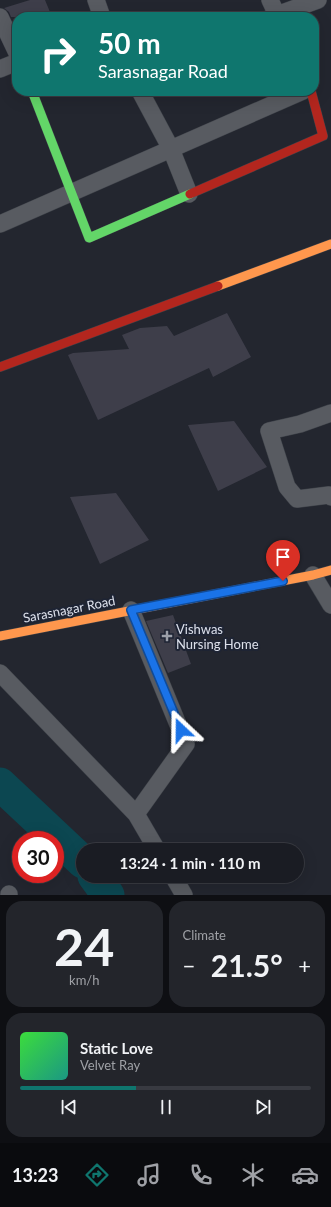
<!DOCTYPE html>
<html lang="en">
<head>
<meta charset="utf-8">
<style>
	body { margin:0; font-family:Lato,sans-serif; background:#23252b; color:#f1f3f6; height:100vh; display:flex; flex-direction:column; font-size:15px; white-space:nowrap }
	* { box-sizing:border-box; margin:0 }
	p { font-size:13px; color:#9fa1a6 }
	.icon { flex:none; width:22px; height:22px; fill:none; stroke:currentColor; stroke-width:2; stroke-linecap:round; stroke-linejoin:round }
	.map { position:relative; height:895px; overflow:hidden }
	.side { display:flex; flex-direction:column; gap:6px; padding:6px; background:#0e0f13; flex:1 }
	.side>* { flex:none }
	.top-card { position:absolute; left:12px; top:12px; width:307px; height:84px; border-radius:16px; box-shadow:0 4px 16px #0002,0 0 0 1px #383a41; background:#0f766e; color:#fff; overflow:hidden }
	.speed { position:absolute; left:12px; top:831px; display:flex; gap:8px; font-size:20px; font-weight:700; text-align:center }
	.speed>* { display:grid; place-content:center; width:52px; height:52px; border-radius:50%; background:#1a1c23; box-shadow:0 4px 16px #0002,0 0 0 1px #383a41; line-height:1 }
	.speed .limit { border:6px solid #d22; background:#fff; color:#111 }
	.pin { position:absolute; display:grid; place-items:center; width:34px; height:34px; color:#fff; margin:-41px -17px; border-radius:50% 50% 50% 0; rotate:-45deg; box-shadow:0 0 4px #0007 }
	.pin .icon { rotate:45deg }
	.me { position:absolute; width:44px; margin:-22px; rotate:337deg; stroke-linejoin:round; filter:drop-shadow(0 0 3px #0008) }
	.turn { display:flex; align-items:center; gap:14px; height:84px; padding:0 20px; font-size:18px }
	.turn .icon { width:52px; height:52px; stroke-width:2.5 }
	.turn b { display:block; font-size:28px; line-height:34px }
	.big { font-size:30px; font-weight:700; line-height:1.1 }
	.side .widget { flex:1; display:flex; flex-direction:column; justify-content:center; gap:6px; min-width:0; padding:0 14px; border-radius:16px; background:#23252b }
	.side .dial { align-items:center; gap:0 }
	.dial b { font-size:52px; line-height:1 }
	.song { display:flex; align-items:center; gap:12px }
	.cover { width:48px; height:48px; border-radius:6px; background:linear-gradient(135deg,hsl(120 70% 55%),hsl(170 70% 35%)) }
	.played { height:4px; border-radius:2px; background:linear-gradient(90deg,#0f766e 40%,#383a41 40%) }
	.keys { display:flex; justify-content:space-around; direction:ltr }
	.heat { display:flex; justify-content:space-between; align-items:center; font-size:22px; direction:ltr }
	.side .tiles { flex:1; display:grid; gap:6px; grid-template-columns:1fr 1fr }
	.widget:last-child { grid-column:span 2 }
	.trip { position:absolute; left:76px; top:843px; width:228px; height:40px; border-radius:20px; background:#1a1c23; box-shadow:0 4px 16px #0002,0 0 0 1px #383a41; font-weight:700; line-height:40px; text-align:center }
	.tab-bar { display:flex; height:64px; justify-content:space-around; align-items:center; background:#0a0b0e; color:#9fa1a6 }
	.tab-bar .icon { width:28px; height:28px }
	.tab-bar .selected { color:#0f766e }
	.tab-bar b { font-size:18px; color:#f1f3f6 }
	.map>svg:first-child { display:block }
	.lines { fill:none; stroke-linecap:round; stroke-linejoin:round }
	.river { stroke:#0c4751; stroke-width:33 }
	.building { fill:#3e3e4a }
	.street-casing { stroke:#3e4249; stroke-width:18 }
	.fast-casing { stroke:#3e4249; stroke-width:10 }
	.slow-casing { stroke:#3e4249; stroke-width:10 }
	.jam-casing { stroke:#3e4249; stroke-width:10 }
	.street { stroke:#585b61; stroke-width:17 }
	.fast { stroke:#63d668; stroke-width:9 }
	.slow { stroke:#ff974d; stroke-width:9 }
	.jam { stroke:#b3261e; stroke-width:9 }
	.route-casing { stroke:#114b97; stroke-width:10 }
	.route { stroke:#1a73e8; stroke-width:7 }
	.poi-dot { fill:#9b9fa9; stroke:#1e2434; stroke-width:1.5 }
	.labels { text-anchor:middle; stroke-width:4; stroke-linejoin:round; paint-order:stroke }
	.street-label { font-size:13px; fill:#dce0eb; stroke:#1e2434 }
	.poi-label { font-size:13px; fill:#dce0eb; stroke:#1e2434; text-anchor:start }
</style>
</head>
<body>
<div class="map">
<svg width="331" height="895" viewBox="0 0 331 895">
	<rect width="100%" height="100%" fill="#23262f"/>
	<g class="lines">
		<path class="river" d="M0 784 83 862
			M94 876 108 895"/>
	</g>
	<path class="building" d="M30 0H45L52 17H11L9 12 4 8Z
		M227 313 251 357 213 377 209 368 98 420 68 355 73 353 129 349 122 335 140 328 167 326 174 336Z
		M234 421 267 467 218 491 188 425Z
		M116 493 149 540 100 564 70 497Z
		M173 615 191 664 168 673 146 621Z"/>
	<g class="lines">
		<g class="street-casing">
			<path id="street" d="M96 0 102 17
				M270 0 277 15
				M0 17 17 53
				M271 17 318 0
				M0 69 17 62
				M140 91 171 149 189 194
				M0 224 303 91
				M331 413 300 424 269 431 287 487 297 499 329 495 331 497
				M313 575 331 605
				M131 610 186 744 136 814 157 850
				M0 673 136 814
				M173 876 184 895
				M9 895V894"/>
		</g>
		<g class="fast-casing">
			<path id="fast" d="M32 91 89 238 190 194"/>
		</g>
		<g class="slow-casing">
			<path id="slow" d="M218 286 331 244
				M0 636 313 575 331 570"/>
		</g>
		<g class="jam-casing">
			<path id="jam" d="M190 194 323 136 311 91
				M0 367 218 286"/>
		</g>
		<use href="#street" class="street"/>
		<use href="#fast" class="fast"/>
		<use href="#slow" class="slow"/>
		<use href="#jam" class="jam"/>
	</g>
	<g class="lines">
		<g class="route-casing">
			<path id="route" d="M181 730 131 610 283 581"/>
		</g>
		<use href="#route" class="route"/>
	</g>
	<path class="poi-dot" d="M165 630h4v4h4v4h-4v4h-4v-4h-4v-4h4z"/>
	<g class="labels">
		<g class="street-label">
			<text transform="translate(69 609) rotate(-11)" y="5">Sarasnagar Road</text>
		</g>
		<g class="poi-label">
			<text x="176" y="634">Vishwas<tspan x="176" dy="15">Nursing Home</tspan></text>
		</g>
	</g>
</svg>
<div class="speed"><div class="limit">30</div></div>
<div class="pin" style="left:283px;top:581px;background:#d93025"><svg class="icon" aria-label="arrive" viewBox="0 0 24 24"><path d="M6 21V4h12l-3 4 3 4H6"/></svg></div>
<svg class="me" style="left:181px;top:730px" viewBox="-20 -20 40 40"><path d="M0-17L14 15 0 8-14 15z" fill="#1a73e8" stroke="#fff" stroke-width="4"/></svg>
<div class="trip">13:24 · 1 min · 110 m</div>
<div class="top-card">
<div class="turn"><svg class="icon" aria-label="right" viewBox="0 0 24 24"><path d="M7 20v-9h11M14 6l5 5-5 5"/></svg><div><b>50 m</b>Sarasnagar Road</div></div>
</div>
</div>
<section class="side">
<div class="tiles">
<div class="widget dial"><b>24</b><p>km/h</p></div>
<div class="widget"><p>Climate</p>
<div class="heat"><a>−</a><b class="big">21.5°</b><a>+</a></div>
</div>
<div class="widget">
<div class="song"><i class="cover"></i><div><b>Static Love</b><p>Velvet Ray</p></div></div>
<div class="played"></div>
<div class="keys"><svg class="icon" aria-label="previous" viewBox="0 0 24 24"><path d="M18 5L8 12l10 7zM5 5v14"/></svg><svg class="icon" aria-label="pause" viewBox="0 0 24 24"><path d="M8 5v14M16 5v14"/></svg><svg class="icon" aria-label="next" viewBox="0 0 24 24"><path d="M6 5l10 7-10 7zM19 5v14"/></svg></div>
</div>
</div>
</section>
<nav class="tab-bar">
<b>13:23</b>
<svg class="icon selected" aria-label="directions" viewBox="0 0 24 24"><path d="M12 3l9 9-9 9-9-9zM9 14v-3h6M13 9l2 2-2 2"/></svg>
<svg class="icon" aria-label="music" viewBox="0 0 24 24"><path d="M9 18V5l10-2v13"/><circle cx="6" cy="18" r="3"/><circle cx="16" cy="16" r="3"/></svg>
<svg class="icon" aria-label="phone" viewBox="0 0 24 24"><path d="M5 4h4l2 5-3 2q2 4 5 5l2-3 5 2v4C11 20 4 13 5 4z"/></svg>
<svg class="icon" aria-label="climate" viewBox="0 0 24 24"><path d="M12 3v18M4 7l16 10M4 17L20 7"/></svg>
<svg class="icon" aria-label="car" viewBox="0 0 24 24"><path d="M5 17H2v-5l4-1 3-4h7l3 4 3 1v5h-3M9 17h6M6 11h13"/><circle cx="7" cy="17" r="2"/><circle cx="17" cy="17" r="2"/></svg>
</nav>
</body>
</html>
